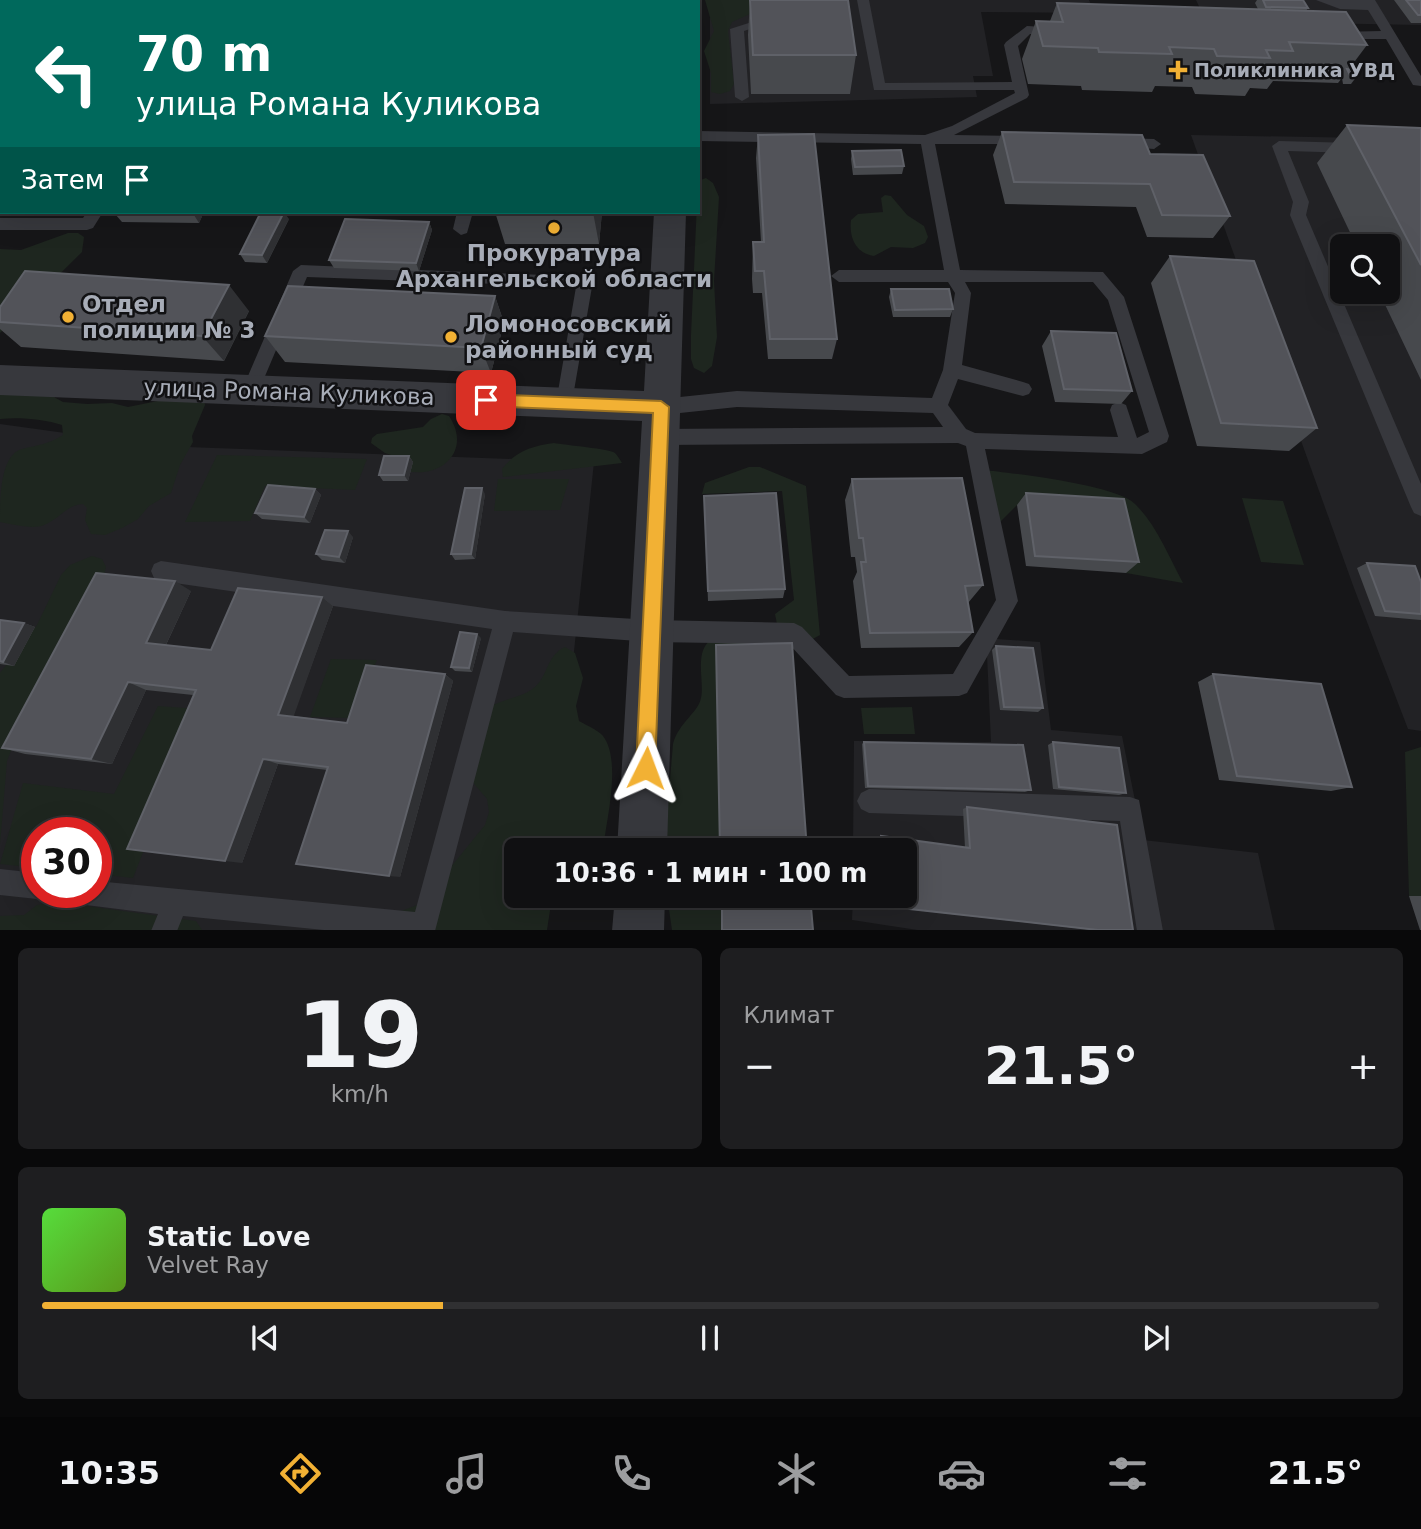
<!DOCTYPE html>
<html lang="ru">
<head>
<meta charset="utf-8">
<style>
	body { margin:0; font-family:"DejaVu Sans",sans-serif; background:#1e1e20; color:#f1f3f6; height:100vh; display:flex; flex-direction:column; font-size:26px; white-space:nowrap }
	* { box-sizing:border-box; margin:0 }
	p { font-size:23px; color:#9c9d9f }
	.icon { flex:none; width:38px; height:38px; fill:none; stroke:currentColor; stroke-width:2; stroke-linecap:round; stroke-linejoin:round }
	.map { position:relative; height:930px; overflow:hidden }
	.drawer { display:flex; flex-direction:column; gap:18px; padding:18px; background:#09090a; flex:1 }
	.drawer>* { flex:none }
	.banner { position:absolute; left:0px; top:0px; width:700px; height:214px; box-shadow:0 7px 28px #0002,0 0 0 2px #303032; background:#00695c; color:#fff; overflow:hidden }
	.tools { position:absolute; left:1330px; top:234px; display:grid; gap:14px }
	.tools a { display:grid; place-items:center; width:70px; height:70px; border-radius:10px; background:#101012; box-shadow:0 7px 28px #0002,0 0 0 2px #303032; font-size:35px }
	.speed { position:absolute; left:21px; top:817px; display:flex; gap:14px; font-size:35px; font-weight:700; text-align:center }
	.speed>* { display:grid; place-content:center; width:91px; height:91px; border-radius:50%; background:#101012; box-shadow:0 7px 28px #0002,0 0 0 2px #303032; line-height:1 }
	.speed .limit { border:10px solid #d22; background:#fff; color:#111 }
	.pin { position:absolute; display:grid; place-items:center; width:60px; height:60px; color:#fff; margin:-30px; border-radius:14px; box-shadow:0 4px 10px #0006 }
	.me { position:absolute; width:77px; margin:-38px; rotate:3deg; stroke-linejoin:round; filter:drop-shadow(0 0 5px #0008) }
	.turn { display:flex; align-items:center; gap:24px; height:147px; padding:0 21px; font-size:32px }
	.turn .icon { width:91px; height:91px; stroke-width:2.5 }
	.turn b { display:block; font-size:49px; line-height:60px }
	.then { display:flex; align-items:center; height:66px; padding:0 21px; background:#0003; gap:14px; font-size:26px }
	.big { font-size:52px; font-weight:700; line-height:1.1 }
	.drawer .tile { flex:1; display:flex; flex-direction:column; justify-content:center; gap:10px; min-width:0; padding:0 24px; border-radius:10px; background:#1e1e20 }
	.drawer .dial { align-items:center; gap:0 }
	.dial b { font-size:91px; line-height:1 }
	.song { display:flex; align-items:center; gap:21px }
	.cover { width:84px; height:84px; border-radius:10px; background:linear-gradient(135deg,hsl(110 70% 55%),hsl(90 70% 35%)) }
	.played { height:7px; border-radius:4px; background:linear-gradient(90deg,#f2b134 30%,#303032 30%) }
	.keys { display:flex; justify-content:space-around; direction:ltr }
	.heat { display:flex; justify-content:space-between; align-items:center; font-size:38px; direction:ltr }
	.drawer .tiles { flex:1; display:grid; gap:18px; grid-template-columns:1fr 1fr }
	.tile:last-child { grid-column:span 2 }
	.trip { position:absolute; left:504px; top:838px; width:413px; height:70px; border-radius:10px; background:#101012; box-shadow:0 7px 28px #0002,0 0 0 2px #303032; font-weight:700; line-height:70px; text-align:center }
	.dock { display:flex; height:112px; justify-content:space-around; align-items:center; background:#060607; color:#9c9d9f }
	.dock .icon { width:49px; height:49px }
	.dock .selected { color:#f2b134 }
	.dock b { font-size:32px; color:#f1f3f6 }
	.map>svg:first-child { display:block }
	.built { fill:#222225; fill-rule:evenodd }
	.green { fill:#1e261f }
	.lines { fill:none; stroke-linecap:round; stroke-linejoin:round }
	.lane { fill:#37383d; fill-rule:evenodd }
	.street { fill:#37383d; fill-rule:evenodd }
	.wall { fill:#47494d }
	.shaded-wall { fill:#2f3033 }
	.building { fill:#525359; stroke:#5f6168; stroke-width:2 }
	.route { fill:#f2b134; stroke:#9d7322; stroke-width:2 }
	.poi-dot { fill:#f2b134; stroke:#111113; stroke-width:2.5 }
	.labels { text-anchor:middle; stroke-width:5; stroke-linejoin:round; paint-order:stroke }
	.far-poi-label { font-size:19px; font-weight:bold; fill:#a8adb8; stroke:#111113; text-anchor:start }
	.poi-label { font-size:23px; font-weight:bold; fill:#a8adb8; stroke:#111113; text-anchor:start }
	.street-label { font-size:23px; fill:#a8adb8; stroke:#111113 }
</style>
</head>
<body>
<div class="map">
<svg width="1421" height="931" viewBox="0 0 1421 931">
	<rect width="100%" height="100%" fill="#161618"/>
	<path class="built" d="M710 0H1089L1095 13 981 12 993 76H973L977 97 710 104Z
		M1196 0H1421V25L1206 21Z
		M1191 135 1421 139V731L1408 729 1354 588ZM1342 247H1388V292H1342Z
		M0 424 159 446 594 462 553 850H516V896L545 930H0ZM37 833H96V892H37Z
		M996 639 1040 642 1051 730 1122 736 1143 840 1258 853 1275 930 924 931 852 920 853 896H905V850H853L854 741 991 742 987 655Z"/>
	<path class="green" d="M705 0H750L752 13 732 22 728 31 734 84 730 91 720 94 711 92V73L704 51 714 31Z
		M706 178 713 183 719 197 714 281 717 337 712 366 704 373 694 368 691 359V335L698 181Z
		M885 195 891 196 907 215 924 226 928 237 925 243 913 248 891 247 874 256C855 253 849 237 851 220L858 214 883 212 881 198Z
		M68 233H78L84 237 82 252 0 333V249L21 250Z
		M0 388 52 396 63 402 87 404 112 403 128 407 163 400H204L205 405 192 436 193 442 180 465 171 493 149 506 138 519 122 528 105 535 91 534 85 520 87 508 83 504C68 504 58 520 44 525 32 530 13 524 0 522 0 498 0 455 22 449 38 445 49 444 63 435L62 425C44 419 19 417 0 419Z
		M442 414 449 416C472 450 442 479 406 471L397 457 385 453 371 443 372 438 377 434 423 427 431 419Z
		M554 443C564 445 611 449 615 453 618 456 620 460 622 463L503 477 502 469C516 451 532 446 554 443Z
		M217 455 367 459 355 490 265 486 250 521 185 522Z
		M749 467H760L806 486 820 635 789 652 721 850H664L673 744C679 722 698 713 701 698 705 681 692 647 715 638 730 631 742 649 762 645L777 624 775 614 794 600 782 491 702 494 705 483Z
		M983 470C1012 473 1117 485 1135 504 1156 524 1169 557 1183 583L1126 573 1017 505 996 526Z
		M498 479H569L560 510 494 511Z
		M1242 498 1283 501 1304 565 1261 562Z
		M92 556 102 559 106 567 103 579 14 743 7 761 0 845V673L37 625 61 575 70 565Z
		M565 647 575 653 583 678 576 706 579 721C586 725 598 730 603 736 622 761 606 821 603 850H516V896H566L551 904 547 930 373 931 391 915 430 900 450 868 485 825 489 812 487 799 464 772 488 708C502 699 522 698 535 687 549 674 546 656 565 647Z
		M331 659 377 660 352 718 310 717Z
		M158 706 199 709 133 878 96 874V833H37V868L0 864 23 783 114 794Z
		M912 707 915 734H864L861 708Z
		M1421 747V897L1409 896 1405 752Z
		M667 896H722V930H672Z
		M66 900 79 905 196 921 202 930 0 931V916L24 915 37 905Z"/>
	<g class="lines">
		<path class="lane" d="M39 0H52L38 2Z
			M340 0H352L339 2Z
			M755 0H767L768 23 744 31 749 97 742 101 735 97 730 29 755 21Z
			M857 0H869L885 83 1012 82 1004 45 1006 42 1027 26 1063 28 1065 31 1058 35 1030 34 1018 46 1029 95 1027 98 954 135 1023 136 1028 138 1030 141 1028 144H935L960 270 1103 272 1124 297 1169 436 1167 442 1142 454 985 449 1018 601 967 693 959 696 844 698 836 695 789 644 652 642 513 632 435 931H334L183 916 177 931H151L158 914 86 905 77 901 74 892H96V881L415 912 492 629 161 581 154 578 151 571 154 564 161 561 505 611 652 620 794 623 802 627 849 676 953 674 996 600 966 446 958 443 660 445 653 443 651 437 653 431 660 429 943 427 933 413 737 407 661 415 654 412 652 407 654 402 661 399 737 391 932 398 943 370 955 293 948 282H839L831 276 839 270H944L921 144 698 141V131L925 135 952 126 1015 93 1014 90H874ZM965 282H1093L1108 300 1149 432 1137 438 1126 405 1119 402 1112 405 1110 410 1118 437 975 433 966 429 948 405 958 379 1023 396 1029 394 1032 389 1029 384 1023 382 962 365 971 293Z
			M1316 0H1375L1421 76V86L1413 85 1386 39H1332L1330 36 1337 32 1381 31 1368 10 1340 9Z
			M0 55H2L0 66Z
			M1119 138 1154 139 1161 144 1154 149 1114 146 1112 143Z
			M1279 141 1354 143 1361 148 1354 153 1288 151 1309 202 1306 215 1421 484V516L1414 513 1411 507 1290 215 1293 202 1272 146Z
			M87 212H103L93 228 87 230H0V218H83Z
			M457 212H473L467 233 461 235 453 229Z
			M301 265 591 277 593 281 571 408 565 411 559 408 556 403 576 287 307 277 257 395 251 397 245 395 242 390 293 271Z
			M869 789 1130 797 1139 800 1163 931H1137L1120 821 869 813 861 809 857 801 861 793Z
			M0 869 37 873V892H47L46 895 37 899 0 895Z"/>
		<path class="street" d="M666 0H692V2H666Z
			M654 212H686L667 850H617L642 421 0 395V365L644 391Z
			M615 896H665L664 931H612Z"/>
	</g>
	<path class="wall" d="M512 0H532L531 2H512Z
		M750 0 856 55 850 94H751L748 35Z
		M1257 0H1303L1308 8 1306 11 1367 45 1349 69 1357 76 1351 84H1343L1342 78 1338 83 1273 81 1267 89 1250 88 1245 96 1195 94 1192 87 1155 86 1152 92 1082 90 1081 86 1028 84 1022 59 1036 21H1050L1057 3 1258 9 1255 3Z
		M1394 0H1421V23H1411Z
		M0 64H2V135L0 137Z
		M1347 125 1421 128V380L1379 292H1388V247H1357L1317 163Z
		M1002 132 1150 154 1230 216 1213 238 1147 237 1136 207 1005 204 993 155Z
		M758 135 837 339 832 359H768L762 293H753L752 279 753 242H761L756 158Z
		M2 142V202L0 201V144Z
		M852 151 904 166 902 174 853 175 851 159Z
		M116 212H204L199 223 122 222 115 214Z
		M495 212H602L599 244H505Z
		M289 219 267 263 245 262 240 254Z
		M429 222 432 230 419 271 334 268 329 260Z
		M1170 256 1317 428 1289 451 1197 446 1151 283Z
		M891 289 953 309 950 317H893L889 297Z
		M495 296 504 323 491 373 285 362 265 336Z
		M0 307 249 311 224 361 21 347 0 329Z
		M1051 331 1132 391 1121 404 1055 402 1042 346Z
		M409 456 413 462 408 481H383L379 475Z
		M852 479 983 585 968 603 973 632 959 647 861 648 853 581 857 572 855 557H851L845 500Z
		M315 489 321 495 310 523 262 519 255 513Z
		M1026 493 1139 562 1126 573 1026 566 1017 505Z
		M485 494 475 559 455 560 451 554Z
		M704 496 785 589 783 598 708 601Z
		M353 537 345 563 322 560 316 554Z
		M1367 563 1421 582V620L1375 616 1357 568Z
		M191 591 166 645 211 650 322 597 333 606 293 716 347 723 445 674 453 681 400 877 327 770 278 764 242 863 193 695 146 690 112 764 25 754 2 748Z
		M0 620 24 623 35 627 14 666 0 664Z
		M481 638 472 672 455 671 451 667Z
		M996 646 1043 708 1038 712 1000 710 992 650Z
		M1213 674 1352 787 1331 791 1219 780 1198 682Z
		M864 742 1031 790 1025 792 865 788 862 744Z
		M1053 742 1126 793 1119 795 1053 789 1048 745Z
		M967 807 1133 930H1093L879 906V896H905V850H878V837L881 836 965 848 963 809Z
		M1409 896H1421V930H1420Z"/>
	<path class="shaded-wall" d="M120 0H157L156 2H119Z
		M0 116 2 118V135L0 137Z
		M195 212H204L199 223 194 215Z
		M284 212 289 219 267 263 262 255Z
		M593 212H602L599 244Z
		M429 222 432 230 419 271 416 263Z
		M229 285 249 311 224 361 202 336Z
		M495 296 504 323 491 373 481 348Z
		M409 456 413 462 408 481 404 475Z
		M482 488 485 494 475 559 471 554Z
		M315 489 321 495 310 523 304 517Z
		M348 531 353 537 345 563 339 557Z
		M175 581 191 591 163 651 146 643Z
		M322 597 333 606 292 721 278 715Z
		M24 623 35 627 14 666 3 662Z
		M477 634 481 638 472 672 469 668Z
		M445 674 453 681 400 877 389 876Z
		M128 682 146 690 112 764 91 759Z
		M263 759 278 764 242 863 225 861Z"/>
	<path class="building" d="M57 0H120L119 2H56Z
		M233 0H330L329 2H232Z
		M750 0H848L856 55H753Z
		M1263 0H1303L1308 8 1266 7Z
		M1406 0H1421V15H1418Z
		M1057 3 1346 12 1367 45 1289 42 1293 51 1266 50 1270 58 1217 56 1214 49 1169 47 1172 54 1099 52 1098 48 1043 46 1036 21 1063 22Z
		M0 64H2V96H0Z
		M1347 69 1354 70 1357 76 1350 75Z
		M1347 125 1421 128V265Z
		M1002 132 1142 135 1150 154 1203 155 1230 216 1162 215 1150 184 1014 182Z
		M814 134 837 339H770L764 271H755L754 257 753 242H764L758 135Z
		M2 142V177H0V144Z
		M901 150 904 166 855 167 852 151Z
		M116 212H195L194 215 115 214Z
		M261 212H284L262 255 240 254Z
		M345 219 429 222 416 263 329 260Z
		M1170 256 1254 261 1317 428 1221 423Z
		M25 271 229 285 202 336 0 322V307Z
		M288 286 495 296 481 348 265 336Z
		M891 289H949L953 309 895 310Z
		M1051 331 1116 333 1132 391 1064 389Z
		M384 456H409L404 475H379Z
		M962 478 983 585 965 586 973 632 870 633 861 562H866L863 538H859L852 479Z
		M268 485 315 489 304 517 255 513Z
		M465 488H482L471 554H451Z
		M776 493 785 589 708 591 704 496Z
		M1026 493 1124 499 1139 562 1035 556Z
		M325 530 348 531 339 557 316 554Z
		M1367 563 1415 566 1421 582V614L1385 611Z
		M96 573 175 581 146 643 211 650 238 588 322 597 278 715 347 723 366 665 445 674 389 876 296 864 328 767 263 759 225 861 127 849 196 690 128 682 91 759 2 748Z
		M0 620 24 623 3 662 0 661Z
		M460 632 477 634 469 668 451 667Z
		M792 643 807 850H720L716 645Z
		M996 646 1033 648 1043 708 1004 707Z
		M1213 674 1321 684 1352 787 1237 776Z
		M864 742 1023 745 1031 790 868 786Z
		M1053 742 1119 748 1126 793 1059 787Z
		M967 807 1117 825 1133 930H1098L883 906 882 896H905V850H881V836L970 848Z
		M722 896H810L813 930H722Z"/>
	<path class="route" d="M486 394 661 401 669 407 655 768 652 775 646 778 639 775 636 768 653 413 486 406 479 400Z"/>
	<g class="poi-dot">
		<path d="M1174.5 59.5h7v7h7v7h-7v7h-7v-7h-7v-7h7z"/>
		<circle cx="554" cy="228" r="7"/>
		<circle cx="68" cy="317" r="7"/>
		<circle cx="451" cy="337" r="7"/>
	</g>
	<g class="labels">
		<g class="far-poi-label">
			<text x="1194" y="77">Поликлиника УВД</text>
		</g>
		<g class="poi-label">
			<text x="554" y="261" text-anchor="middle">Прокуратура<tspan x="554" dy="26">Архангельской области</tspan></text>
			<text x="82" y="312">Отдел<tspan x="82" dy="26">полиции № 3</tspan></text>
			<text x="465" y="332">Ломоносовский<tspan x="465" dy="26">районный cуд</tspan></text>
		</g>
		<g class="street-label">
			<text transform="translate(289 392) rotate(2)" y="8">улица Романа Куликова</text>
		</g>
	</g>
</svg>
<div class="tools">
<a><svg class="icon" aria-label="search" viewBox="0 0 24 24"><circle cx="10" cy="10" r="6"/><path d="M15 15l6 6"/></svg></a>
</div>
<div class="speed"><div class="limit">30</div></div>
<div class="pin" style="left:486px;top:400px;background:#d93025"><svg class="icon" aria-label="arrive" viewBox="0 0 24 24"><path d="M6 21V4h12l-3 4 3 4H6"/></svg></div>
<svg class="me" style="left:646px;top:768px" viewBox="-20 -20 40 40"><path d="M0-17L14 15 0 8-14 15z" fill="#f2b134" stroke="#fff" stroke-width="4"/></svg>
<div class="trip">10:36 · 1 мин · 100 m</div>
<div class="banner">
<div class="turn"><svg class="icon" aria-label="left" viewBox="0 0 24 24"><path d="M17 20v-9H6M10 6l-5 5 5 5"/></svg><div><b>70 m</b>улица Романа Куликова</div></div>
<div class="then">Затем<svg class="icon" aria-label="arrive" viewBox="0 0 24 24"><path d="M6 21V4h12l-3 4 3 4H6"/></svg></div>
</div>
</div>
<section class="drawer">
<div class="tiles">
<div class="tile dial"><b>19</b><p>km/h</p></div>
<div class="tile"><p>Климат</p>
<div class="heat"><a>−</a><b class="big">21.5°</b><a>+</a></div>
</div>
<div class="tile">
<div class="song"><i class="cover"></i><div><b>Static Love</b><p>Velvet Ray</p></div></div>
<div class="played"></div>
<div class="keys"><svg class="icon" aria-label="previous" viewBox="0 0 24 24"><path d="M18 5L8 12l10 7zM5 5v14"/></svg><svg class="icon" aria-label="pause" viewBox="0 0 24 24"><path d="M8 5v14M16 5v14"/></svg><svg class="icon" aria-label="next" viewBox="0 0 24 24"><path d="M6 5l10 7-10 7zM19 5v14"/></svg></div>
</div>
</div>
</section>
<nav class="dock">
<b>10:35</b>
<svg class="icon selected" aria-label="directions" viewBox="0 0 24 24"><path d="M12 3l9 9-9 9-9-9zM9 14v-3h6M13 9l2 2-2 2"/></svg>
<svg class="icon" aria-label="music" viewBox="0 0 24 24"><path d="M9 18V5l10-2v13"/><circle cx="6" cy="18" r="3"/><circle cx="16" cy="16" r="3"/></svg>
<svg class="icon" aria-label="phone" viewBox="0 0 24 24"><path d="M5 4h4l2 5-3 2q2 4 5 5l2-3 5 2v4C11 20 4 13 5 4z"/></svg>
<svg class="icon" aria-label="climate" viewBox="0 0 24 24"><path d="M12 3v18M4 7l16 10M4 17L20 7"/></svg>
<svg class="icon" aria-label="car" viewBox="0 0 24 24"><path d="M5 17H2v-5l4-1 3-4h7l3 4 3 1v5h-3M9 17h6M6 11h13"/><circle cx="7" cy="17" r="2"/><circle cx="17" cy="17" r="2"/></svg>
<svg class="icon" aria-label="filters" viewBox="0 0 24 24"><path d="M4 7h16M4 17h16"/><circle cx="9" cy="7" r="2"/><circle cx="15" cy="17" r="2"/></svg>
<b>21.5°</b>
</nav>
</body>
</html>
